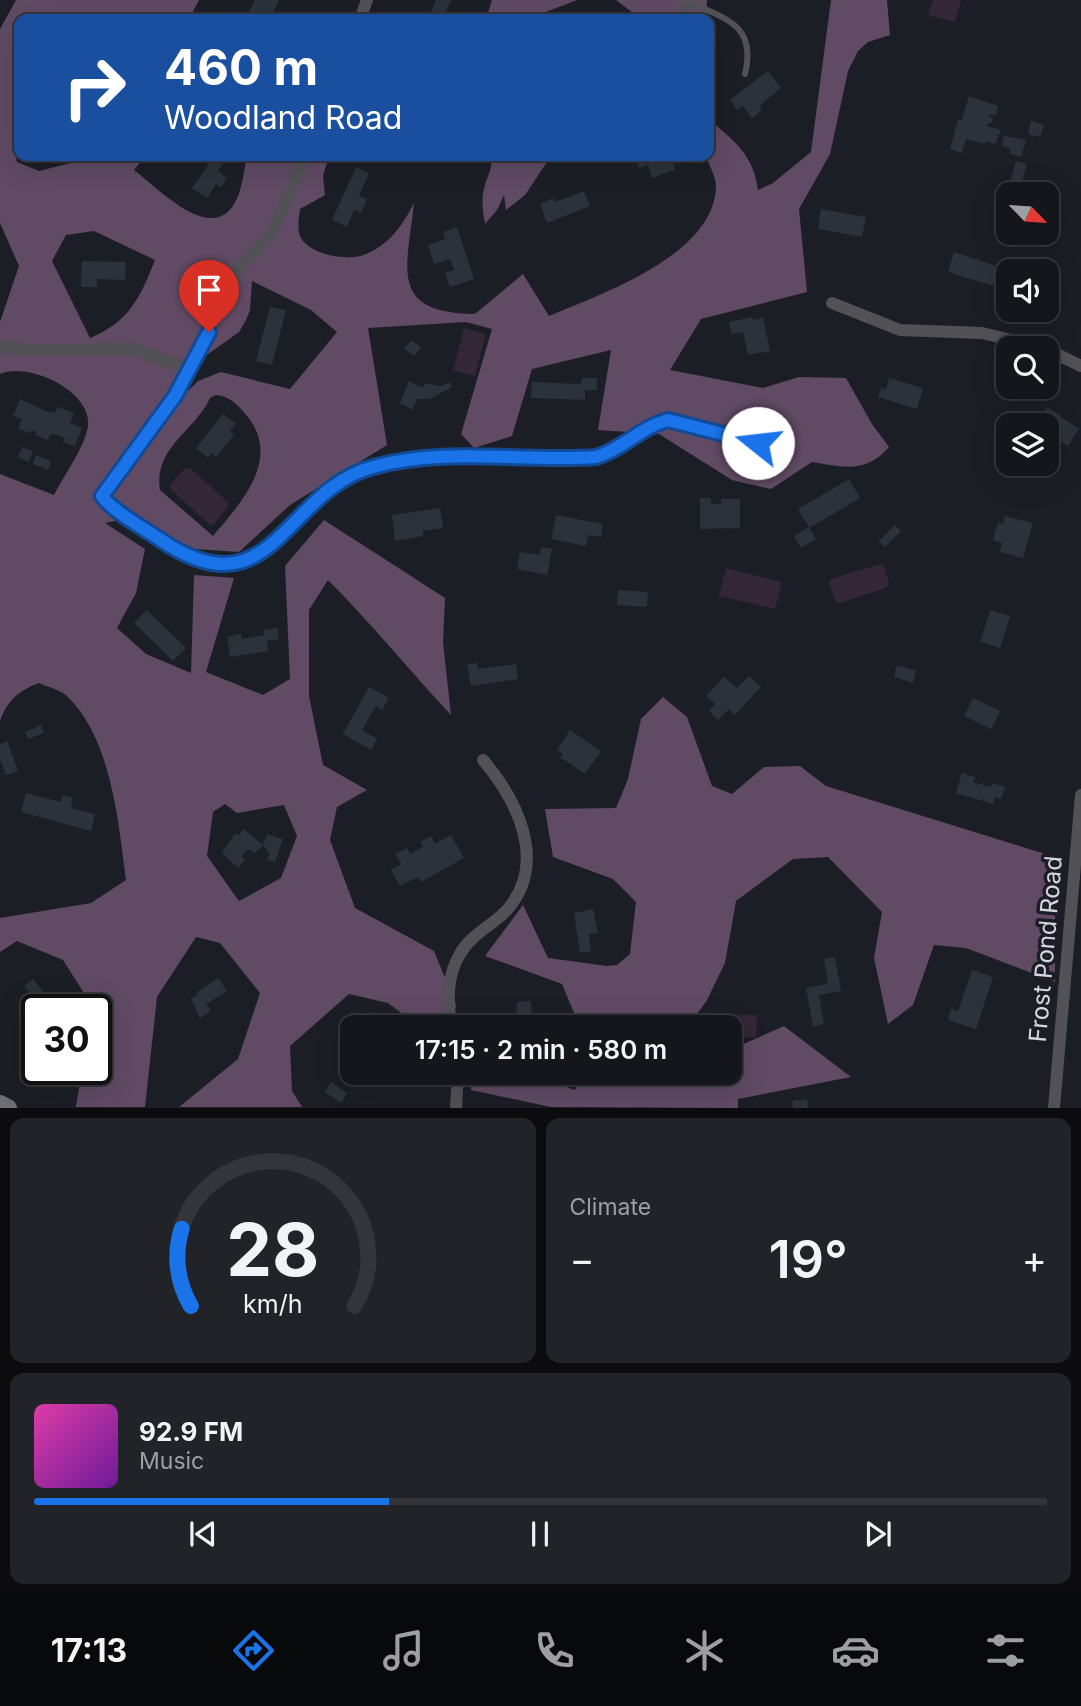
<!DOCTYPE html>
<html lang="en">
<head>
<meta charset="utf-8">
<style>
	body { margin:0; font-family:Inter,sans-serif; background:#222329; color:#f1f3f6; height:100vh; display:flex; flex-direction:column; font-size:26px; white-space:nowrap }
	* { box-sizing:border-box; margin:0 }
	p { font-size:23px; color:#9d9fa3 }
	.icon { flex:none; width:38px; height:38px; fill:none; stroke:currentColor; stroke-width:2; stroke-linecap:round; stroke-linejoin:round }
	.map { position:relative; height:1108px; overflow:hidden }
	.details { display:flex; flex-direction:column; gap:10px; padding:10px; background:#0c0c0f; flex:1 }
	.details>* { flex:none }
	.top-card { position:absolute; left:14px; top:14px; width:700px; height:147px; border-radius:14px; box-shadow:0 7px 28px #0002,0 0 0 2px #34353b; background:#1a4fa0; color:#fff; overflow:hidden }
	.needle { width:46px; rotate:115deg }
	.fabs { position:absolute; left:996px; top:182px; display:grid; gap:14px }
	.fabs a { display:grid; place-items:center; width:63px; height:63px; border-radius:14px; background:#15161c; box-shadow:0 7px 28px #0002,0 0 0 2px #34353b; font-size:35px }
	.speed { position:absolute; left:21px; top:994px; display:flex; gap:14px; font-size:35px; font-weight:700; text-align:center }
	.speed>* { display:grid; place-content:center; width:91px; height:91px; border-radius:50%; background:#15161c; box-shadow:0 7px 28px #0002,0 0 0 2px #34353b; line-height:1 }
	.speed .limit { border:4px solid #111; border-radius:10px; background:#fff; color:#111 }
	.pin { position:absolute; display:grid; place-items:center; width:60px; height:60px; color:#fff; margin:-72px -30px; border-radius:50% 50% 50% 0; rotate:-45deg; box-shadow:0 0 7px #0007 }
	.pin .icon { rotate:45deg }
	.me { position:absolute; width:77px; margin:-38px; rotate:286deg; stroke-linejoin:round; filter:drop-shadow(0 0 5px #0008) }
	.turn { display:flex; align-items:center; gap:24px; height:147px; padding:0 35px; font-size:32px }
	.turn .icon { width:91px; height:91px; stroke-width:2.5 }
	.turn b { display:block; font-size:49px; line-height:60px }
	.big { font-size:52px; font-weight:600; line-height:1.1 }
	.details .card { flex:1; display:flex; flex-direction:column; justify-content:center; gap:10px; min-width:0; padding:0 24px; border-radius:14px; background:#222329 }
	.details .dial { align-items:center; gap:0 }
	.dial svg { height:182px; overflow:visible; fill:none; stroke:#34353b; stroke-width:7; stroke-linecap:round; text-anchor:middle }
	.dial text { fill:#f1f3f6; stroke:none }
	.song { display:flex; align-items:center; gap:21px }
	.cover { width:84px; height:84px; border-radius:10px; background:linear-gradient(135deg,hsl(320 70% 55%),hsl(280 70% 35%)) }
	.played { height:7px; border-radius:4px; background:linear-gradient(90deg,#1a73e8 35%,#34353b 35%) }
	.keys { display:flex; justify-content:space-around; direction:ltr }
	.heat { display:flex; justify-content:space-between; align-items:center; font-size:38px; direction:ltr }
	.details .tiles { flex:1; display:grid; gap:10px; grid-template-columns:1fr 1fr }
	.card:last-child { grid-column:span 2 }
	.trip { position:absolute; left:340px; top:1015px; width:402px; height:70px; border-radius:14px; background:#15161c; box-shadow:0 7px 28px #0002,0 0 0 2px #34353b; font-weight:600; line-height:70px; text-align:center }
	.tab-bar { display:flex; height:112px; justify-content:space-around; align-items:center; background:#08090b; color:#9d9fa3 }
	.tab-bar .icon { width:49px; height:49px }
	.tab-bar .on { color:#1a73e8 }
	.tab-bar b { font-size:32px; color:#f1f3f6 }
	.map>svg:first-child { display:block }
	.green { fill:#332636 }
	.forest { fill:#604a64; fill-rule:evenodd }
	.building { fill:#2b3239 }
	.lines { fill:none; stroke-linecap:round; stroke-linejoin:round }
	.lane { stroke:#525155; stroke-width:6 }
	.street { stroke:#525155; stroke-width:12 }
	.secondary { stroke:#6f6d74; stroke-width:18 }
	.route-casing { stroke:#114b97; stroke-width:18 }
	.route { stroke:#1a73e8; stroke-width:12 }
	.labels { text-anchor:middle; stroke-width:7; stroke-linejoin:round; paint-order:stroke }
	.street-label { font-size:24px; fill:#d6d7dd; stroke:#1c1e26 }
</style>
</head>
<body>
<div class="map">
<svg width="1081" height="1108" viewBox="0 0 1081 1108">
	<rect width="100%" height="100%" fill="#1c1e26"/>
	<path class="green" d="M933 0H961L955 22 928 15Z
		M464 328 486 334 475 376 453 370Z
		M185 468H190L228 502V507L214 524 210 525 171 490 170 485Z
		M880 564 884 565 889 584 886 588 840 603 836 602 829 583 831 579Z
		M726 568 782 582 775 609 719 596Z
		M717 1014 757 1015 756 1037 730 1038V1027H717Z"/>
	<path class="forest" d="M16 0H199L189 19H19V125L12 141 17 162 39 171 87 159 88 156H145L134 170C158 188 210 244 234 204 242 192 244 170 247 156H329L323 176 325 195 300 209C299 218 297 227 300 236 308 255 349 262 366 254 390 244 402 226 414 203 407 269 388 313 475 314L523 274 549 316C601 294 715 255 716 186 716 177 709 165 706 156H709V120C734 140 754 156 758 190L773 183 811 152 831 0H887L890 35 868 42 858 51 848 71 830 154 799 209 807 292 701 319 670 370 763 388 799 377 846 378 872 424 889 447C866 474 843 467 812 462L771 489 732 480 659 434 598 430 611 350 532 369 512 436 474 448 461 434 492 329 466 322 368 328 387 445 290 505 239 552 195 549 120 520 105 523 145 549 136 593 117 628 146 654 191 673 194 575 234 578 206 672 263 695 290 679 285 566 324 520 445 598 443 642 451 715C409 670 371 623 328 580L309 610V696L323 765 367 790 337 807 330 840 355 908 434 951 456 1005 450 1027H420L388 1003 349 994 290 1046 292 1091 302 1107H179L238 1059 260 993 220 943 196 937 157 997 145 1107H76L82 1069H96V1010H90L91 1004 63 960 17 941 0 952V918L91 903 126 880C118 821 112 741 68 697 61 690 48 687 39 683 18 691 7 701 0 721V474L54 495C64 475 81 453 87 431 98 394 30 361 0 374V322L19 266 0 223V29ZM94 231 155 260C140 298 129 322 90 338L52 261 66 235ZM252 281 311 310 337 332 290 389 221 372 198 381 188 391 201 359 239 332 246 320 250 310ZM216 395C230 396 238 405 247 416 282 459 241 503 213 536L160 490C153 448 196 430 210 398ZM225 804 237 813 284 805 297 836 281 878 239 901 207 856 213 812Z
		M492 0H577L541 14 543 19H486Z
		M616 0H707L706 19H641Z
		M491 156H551L525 195 506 210 504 195 497 210 485 224C483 212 481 200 484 189 487 175 493 170 491 156Z
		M663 697 687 717 712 786 732 794 764 767 800 766 826 786 1055 857V982L966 948 934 945 913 1005 888 1024 874 958 882 912 828 857 793 859 736 901 725 963 706 1002 687 1027H580L562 984 485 956 523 905 548 958 607 966 617 965 630 954 636 902 613 879 553 857 545 809 616 808 628 779 641 719Z
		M784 1026 851 1077 738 1099V1108L551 1107 471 1090V1073H524L575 1090 583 1073H730V1050Z"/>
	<path class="building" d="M255 0H279L270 19H260L249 12Z
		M436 0H451L444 17 431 12Z
		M768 71 781 88 759 106 762 110 752 118 743 106 737 110 730 100Z
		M969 96 998 106 996 116 990 114 989 117 993 118 991 124 988 123 987 126 1001 130 995 144 986 141 985 144 966 139 962 153 950 149 958 119 962 120Z
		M1031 121 1044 125 1040 137 1028 134Z
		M1004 136 1026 140 1021 157 1010 154 1011 149 1002 146Z
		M214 156 224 161 218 171 227 178 221 187 216 184 207 198 192 188Z
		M634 156H691L673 162 675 170 652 178 648 165 639 168Z
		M1016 161 1027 164 1020 188 1009 185Z
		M356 167 369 173 359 196 367 199 361 213 354 210 347 227 332 220Z
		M584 191 590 206 547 223 540 204 553 198 555 202Z
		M821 209 866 217 862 237 818 229Z
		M457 227 474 279 450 287 445 273 454 270 450 259 434 264 428 245 445 239 443 232Z
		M954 252 999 267 993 286 948 272Z
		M82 261 126 262 125 280 97 279V287H81Z
		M270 307 286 310 272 365 256 361Z
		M752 317 753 320 763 318 770 351 748 355 743 332 732 334 729 322Z
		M412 340 421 348 414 356 404 348Z
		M582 378H597V390H585V400L531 398 532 382 581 384Z
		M889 378 923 388 917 409 878 397 881 388 886 389Z
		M409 381 420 387H424L425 383 441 386 449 382 452 387 430 399H417L412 410 400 403Z
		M20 399 46 411 55 413 57 407 74 413 70 423 82 428 75 446 63 442 65 438 56 435 50 434 48 440 35 435 36 432 32 430 31 433 18 429 22 419 13 416Z
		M1047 407 1079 429 1068 446 1046 432V425H1035Z
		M223 414 236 424 230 431 234 435 216 457 212 453 208 458 196 448Z
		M22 447 33 451 29 462 18 458Z
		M36 455 51 461 48 470 33 464Z
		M849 479 860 498 809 528 816 539 801 548 794 536 809 527 798 509Z
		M700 498H711V504H721V499H740V528L700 529Z
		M440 508 443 528 423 531V536L395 541 392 515Z
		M556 515 603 524 601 537 588 535 586 546 551 539Z
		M1005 516 1033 523 1023 558 1000 552 1002 543 993 540 998 523 1003 524Z
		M895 525 901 531 885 547 879 541Z
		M541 547 552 549 547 575 517 569 520 552 540 555Z
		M618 590 648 592 647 607 617 605Z
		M147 610 186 648 173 661 134 623Z
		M990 610 1010 616 1000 648 980 642Z
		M277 628 279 639 267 641 268 651 230 657 227 637 241 634 242 639 264 635 263 630Z
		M477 663 478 669 516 664 518 679 471 686 467 664Z
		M897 665 916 671 913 683 894 677Z
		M749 676 761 687 735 715 729 709 718 720 709 711 715 704 706 696 724 677 737 688Z
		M369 687 389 698 382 710 376 706 362 730 377 739 371 750 343 734Z
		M973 698 1000 711 991 729 964 716Z
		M41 725 44 733 28 739 25 732Z
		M570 730 601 751 585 774 560 757 563 754 557 750Z
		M7 741 18 771 6 775 0 759V744Z
		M962 773 975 777 973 782 991 787 992 783 1005 787 1001 799 995 797 993 804 956 793Z
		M26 793 61 802 62 795 73 798 71 808 95 814 91 831 21 812Z
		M244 829 263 845 267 834 283 839 275 862 267 860 269 853 263 845 255 853 248 849 241 857 245 860 238 868 222 853 235 833 239 835Z
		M451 835 464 858 421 882 418 877 400 886 391 870 401 864 395 854 407 848 410 854 423 847 420 842 431 836 435 844Z
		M593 909 598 933 589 934 591 951 580 953 574 913Z
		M835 957 841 991 819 995 824 1024 813 1026 806 988 828 984 824 959Z
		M972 970 993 977 976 1029 948 1020 951 1009 958 1011Z
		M218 978 227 991 206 1004 211 1011 200 1018 191 999 198 994 197 992Z
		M33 979 53 1003 45 1010 24 986Z
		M531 1001 532 1027H516L517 1002Z
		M36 1005 40 1010H37V1027L29 1033 18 1021Z
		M372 1012 388 1023 386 1027H364Z
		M349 1045 352 1047V1065L341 1057Z
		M331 1082 347 1093 341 1103 325 1092Z
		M807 1099 808 1108H793L792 1101Z"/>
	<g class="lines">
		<path class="lane" d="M689 2C726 19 757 25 745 74"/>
		<path class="street" d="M360 19 367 0
			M683 19 689 0
			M305 156 271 235 237 270 200 352 175 396 103 492 104 499C166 543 225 604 292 526 314 501 339 476 372 467 445 447 522 462 596 457L614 452 653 424 668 420 753 441 775 457
			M832 303 900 330 982 333 1045 348
			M0 346 23 350 132 349 190 369
			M1046 349 1081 366
			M451 1027C448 1001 446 977 460 954 471 934 492 926 507 910 548 863 518 801 483 760
			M456 1108 458 1073
			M1054 1108 1081 795"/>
		<path class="secondary" d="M0 1104 8 1108"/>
	</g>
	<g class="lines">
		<g class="route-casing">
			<path id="route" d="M209 332 175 396 102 496C112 511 145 529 161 540 272 616 285 490 373 467 445 447 522 462 596 457 623 449 641 427 668 420L758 443"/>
		</g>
		<use href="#route" class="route"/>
	</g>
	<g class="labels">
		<g class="street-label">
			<text transform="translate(1046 949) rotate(-85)" y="8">Frost Pond Road</text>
		</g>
	</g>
</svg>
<div class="fabs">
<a><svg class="needle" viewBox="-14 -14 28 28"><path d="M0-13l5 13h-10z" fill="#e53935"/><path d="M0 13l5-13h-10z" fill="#9d9fa3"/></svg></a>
<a><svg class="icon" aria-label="sound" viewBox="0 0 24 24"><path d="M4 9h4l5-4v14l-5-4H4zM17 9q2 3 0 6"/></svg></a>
<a><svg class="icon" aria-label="search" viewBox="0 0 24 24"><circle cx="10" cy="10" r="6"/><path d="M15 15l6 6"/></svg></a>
<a><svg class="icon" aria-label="layers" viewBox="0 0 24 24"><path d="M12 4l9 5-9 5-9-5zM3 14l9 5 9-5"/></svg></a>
</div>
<div class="speed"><div class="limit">30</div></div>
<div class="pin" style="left:209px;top:332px;background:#d93025"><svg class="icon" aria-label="arrive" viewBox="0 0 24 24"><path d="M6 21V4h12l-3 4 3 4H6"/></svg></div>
<svg class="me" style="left:758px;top:443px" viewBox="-20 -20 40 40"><circle r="19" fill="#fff"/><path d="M0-13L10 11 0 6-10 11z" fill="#1a73e8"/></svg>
<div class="trip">17:15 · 2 min · 580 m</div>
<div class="top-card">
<div class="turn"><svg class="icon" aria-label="right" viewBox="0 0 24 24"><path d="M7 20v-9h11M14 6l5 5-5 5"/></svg><div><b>460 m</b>Woodland Road</div></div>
</div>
</div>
<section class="details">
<div class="tiles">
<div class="card dial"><svg viewBox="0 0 100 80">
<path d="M14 69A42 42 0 1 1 86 69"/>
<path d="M14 69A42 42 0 0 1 10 35" stroke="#1a73e8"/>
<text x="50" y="56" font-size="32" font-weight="700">28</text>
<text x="50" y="72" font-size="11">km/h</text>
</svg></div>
<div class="card"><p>Climate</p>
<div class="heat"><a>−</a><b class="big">19°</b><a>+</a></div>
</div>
<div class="card">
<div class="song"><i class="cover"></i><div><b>92.9 FM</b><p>Music</p></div></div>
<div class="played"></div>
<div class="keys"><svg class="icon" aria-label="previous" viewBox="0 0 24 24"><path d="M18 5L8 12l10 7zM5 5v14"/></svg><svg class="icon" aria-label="pause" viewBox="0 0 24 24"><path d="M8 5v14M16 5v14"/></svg><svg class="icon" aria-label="next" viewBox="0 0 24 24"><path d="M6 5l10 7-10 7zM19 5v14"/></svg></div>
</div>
</div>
</section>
<nav class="tab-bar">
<b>17:13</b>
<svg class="icon on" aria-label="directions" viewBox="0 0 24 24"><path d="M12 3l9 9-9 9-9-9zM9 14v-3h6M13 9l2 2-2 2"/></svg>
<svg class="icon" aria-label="music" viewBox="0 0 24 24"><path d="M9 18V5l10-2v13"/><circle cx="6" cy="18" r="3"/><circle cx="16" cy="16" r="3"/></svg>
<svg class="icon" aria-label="phone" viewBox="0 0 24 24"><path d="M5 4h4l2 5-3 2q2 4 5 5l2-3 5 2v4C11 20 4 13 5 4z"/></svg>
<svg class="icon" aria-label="climate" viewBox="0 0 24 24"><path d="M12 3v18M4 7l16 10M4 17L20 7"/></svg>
<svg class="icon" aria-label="car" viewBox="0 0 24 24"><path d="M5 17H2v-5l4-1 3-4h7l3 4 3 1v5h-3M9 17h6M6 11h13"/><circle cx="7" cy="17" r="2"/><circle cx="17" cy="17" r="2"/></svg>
<svg class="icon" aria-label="filters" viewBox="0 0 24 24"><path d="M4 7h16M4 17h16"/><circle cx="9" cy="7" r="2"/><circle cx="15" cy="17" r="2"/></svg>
</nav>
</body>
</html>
